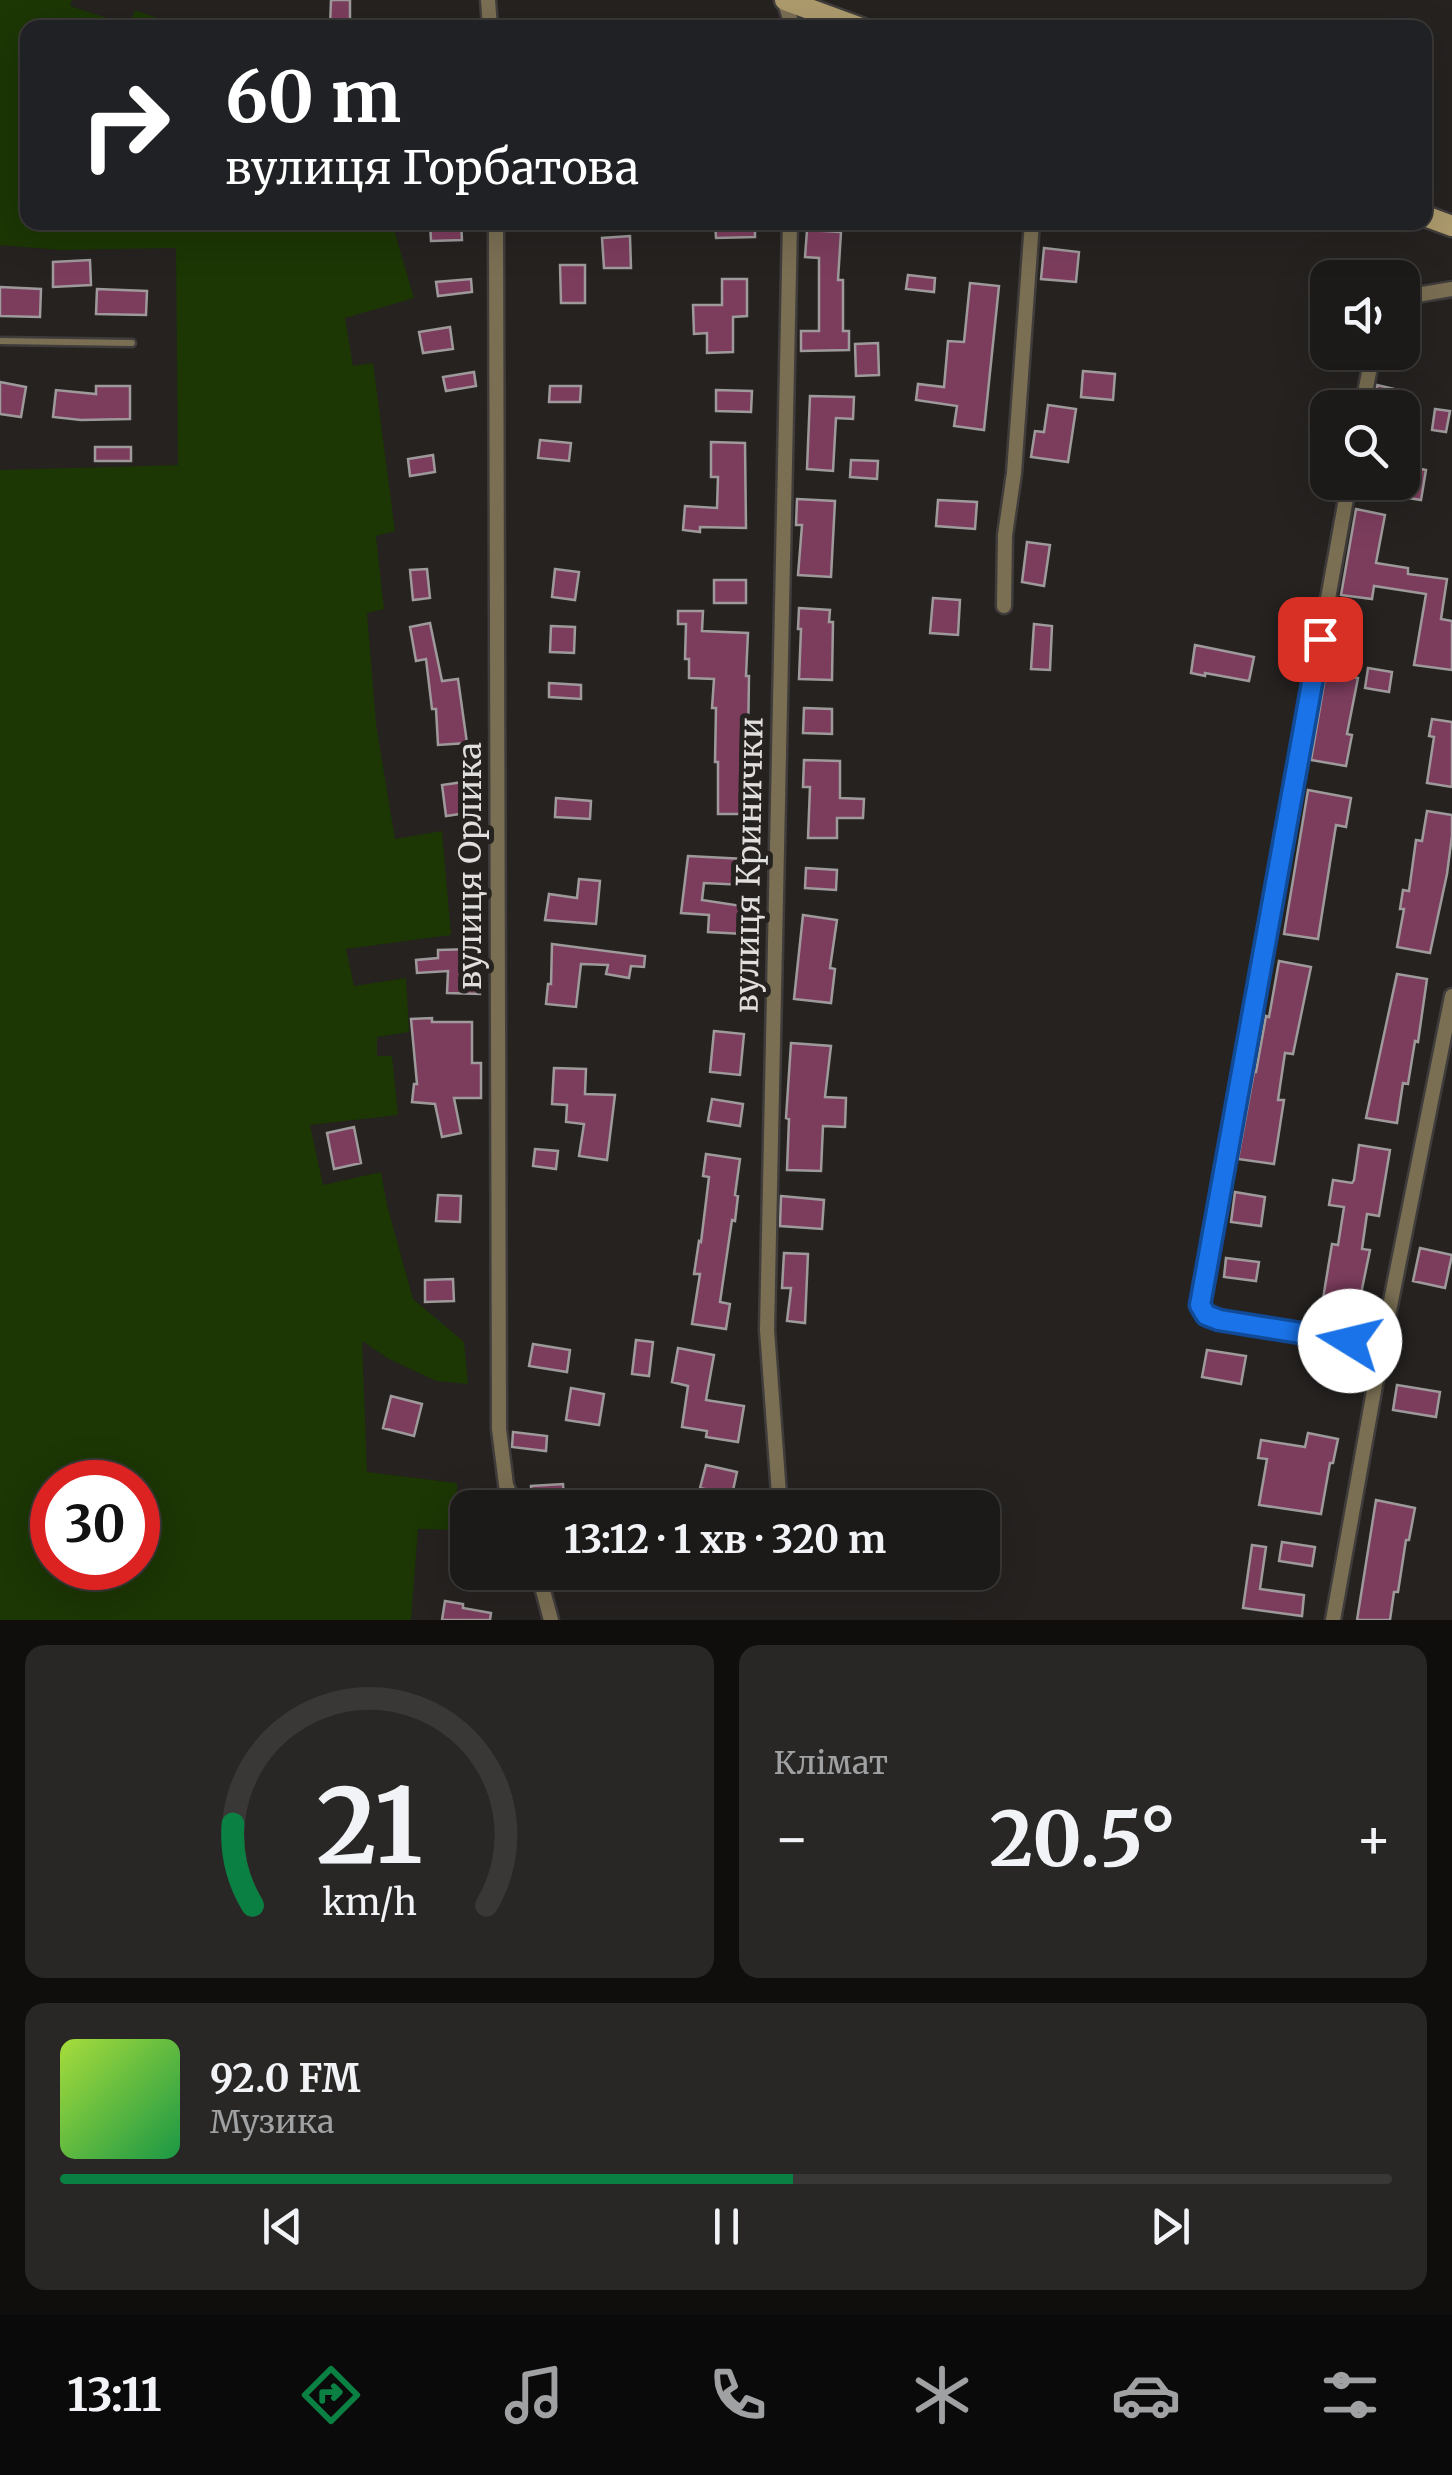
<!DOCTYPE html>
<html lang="uk">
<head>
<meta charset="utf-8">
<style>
	body { margin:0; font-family:Merriweather,serif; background:#292725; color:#f1f3f6; height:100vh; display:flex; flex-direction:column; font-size:38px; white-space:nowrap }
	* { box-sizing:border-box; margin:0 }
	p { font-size:32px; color:#a0a1a2 }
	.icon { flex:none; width:55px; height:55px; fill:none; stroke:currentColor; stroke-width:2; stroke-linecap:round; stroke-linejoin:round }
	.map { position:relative; height:1620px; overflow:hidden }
	.sheet { display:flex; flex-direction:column; gap:25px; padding:25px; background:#0f0e0d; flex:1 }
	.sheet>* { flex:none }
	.hud { position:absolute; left:20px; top:20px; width:1412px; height:210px; border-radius:20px; box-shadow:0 10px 40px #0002,0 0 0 2px #3a3837; background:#202124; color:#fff; overflow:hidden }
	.buttons { position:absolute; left:1310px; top:260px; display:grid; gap:20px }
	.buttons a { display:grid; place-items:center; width:110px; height:110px; border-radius:20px; background:#1c1a18; box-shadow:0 10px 40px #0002,0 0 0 2px #3a3837; font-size:50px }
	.speed { position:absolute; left:30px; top:1460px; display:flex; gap:20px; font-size:50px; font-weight:700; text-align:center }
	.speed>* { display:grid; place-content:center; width:130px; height:130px; border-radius:50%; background:#1c1a18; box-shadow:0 10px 40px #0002,0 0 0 2px #3a3837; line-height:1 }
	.speed .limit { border:15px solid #d22; background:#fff; color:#111 }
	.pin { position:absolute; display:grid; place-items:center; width:85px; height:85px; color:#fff; margin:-42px; border-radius:20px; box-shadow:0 5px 15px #0006 }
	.me { position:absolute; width:110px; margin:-55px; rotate:279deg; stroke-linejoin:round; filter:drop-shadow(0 0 8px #0008) }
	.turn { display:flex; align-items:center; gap:35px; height:210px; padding:0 40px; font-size:45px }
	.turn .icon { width:130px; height:130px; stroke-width:2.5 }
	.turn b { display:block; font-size:70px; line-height:85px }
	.big { font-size:75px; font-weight:700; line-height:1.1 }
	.sheet .tile { flex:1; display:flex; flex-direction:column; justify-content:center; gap:15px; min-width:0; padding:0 35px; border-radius:20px; background:#292725 }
	.sheet .dial { align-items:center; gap:0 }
	.dial svg { height:260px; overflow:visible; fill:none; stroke:#3a3837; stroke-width:7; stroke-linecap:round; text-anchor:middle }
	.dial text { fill:#f1f3f6; stroke:none }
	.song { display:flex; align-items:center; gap:30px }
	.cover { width:120px; height:120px; border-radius:15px; background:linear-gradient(135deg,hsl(80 70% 55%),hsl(140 70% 35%)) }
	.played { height:10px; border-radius:5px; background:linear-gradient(90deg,#0b8043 55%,#3a3837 55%) }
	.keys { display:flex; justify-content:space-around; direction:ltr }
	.heat { display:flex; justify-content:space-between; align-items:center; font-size:55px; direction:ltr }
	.sheet .tiles { flex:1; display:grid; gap:25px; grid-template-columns:1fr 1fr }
	.tile:last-child { grid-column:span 2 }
	.trip { position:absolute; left:450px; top:1490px; width:550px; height:100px; border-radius:20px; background:#1c1a18; box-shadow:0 10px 40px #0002,0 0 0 2px #3a3837; font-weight:700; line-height:100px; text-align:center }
	.tab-bar { display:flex; height:160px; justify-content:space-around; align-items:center; background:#0b0a0a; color:#a0a1a2 }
	.tab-bar .icon { width:70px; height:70px }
	.tab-bar .active { color:#0b8043 }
	.tab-bar b { font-size:45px; color:#f1f3f6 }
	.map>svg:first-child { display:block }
	.green { fill:#1c3604; fill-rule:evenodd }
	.building { fill:#7c3d5d; stroke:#9e9a9b; stroke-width:2.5 }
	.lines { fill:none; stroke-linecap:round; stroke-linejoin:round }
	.service-casing { stroke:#3f3c3b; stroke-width:11 }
	.minor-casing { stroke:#3f3c3b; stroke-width:19 }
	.secondary-casing { stroke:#3f3c3b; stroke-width:25 }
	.service { stroke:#7a6f53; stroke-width:6 }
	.minor { stroke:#7a6f53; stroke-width:14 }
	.secondary { stroke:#ad9b6d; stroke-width:20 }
	.route-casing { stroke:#114b97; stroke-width:25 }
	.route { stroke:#1a73e8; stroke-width:18 }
	.labels { text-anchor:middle; stroke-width:10; stroke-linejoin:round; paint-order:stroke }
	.street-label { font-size:32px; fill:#e1dfde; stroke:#252220 }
</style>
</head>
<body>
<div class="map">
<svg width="1452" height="1620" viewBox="0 0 1452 1620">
	<rect width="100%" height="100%" fill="#252220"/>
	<path class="green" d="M0 0H72L70 6 129 25 135 10 182 27 28 28V222H342L343 225 353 223H392L414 298 345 318 353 366 373 363 395 531 376 536 384 609 367 613 376 724 395 839 442 831 451 935 346 949 354 986 406 978 409 1032 377 1037V1056H392L398 1115 310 1125 323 1185 381 1172 387 1205 413 1299 464 1342 468 1384 436 1381 389 1359 362 1341 367 1472 457 1483V1530L418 1529 411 1620H0V470L178 465 176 248 60 250 0 245ZM52 1482H138V1568H52Z"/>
	<path class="building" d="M331 0H350V28L330 27Z
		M430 222H461L462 240 431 241Z
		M715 222H755V237L716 238Z
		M807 230 841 232 838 280H843V331H849V350L801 351V331H819V258L805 257Z
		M630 236 631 268H604L602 238Z
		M1044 248 1079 252 1076 282 1041 279Z
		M90 260 91 285 53 287V262Z
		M560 265H585V303H561Z
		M908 275 935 278 934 292 906 289Z
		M471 279 472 292 438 296 436 282Z
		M722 279H747V316L733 317V352L707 353V333L694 334 693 305H722Z
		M970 283 999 286 984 430 954 426 957 406 916 400 918 384 944 387 948 341 964 342Z
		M0 287 41 289 40 317 0 316Z
		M97 289 147 291 146 315 96 314Z
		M450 327 453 349 423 353 419 332Z
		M878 343 879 375 856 376 855 344Z
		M1083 371 1115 374 1113 400 1081 397Z
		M474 372 476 386 446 391 443 377Z
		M0 382 26 387 21 417 0 414Z
		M1377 385 1411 393 1408 408H1373Z
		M96 386H130V419L81 420 53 417 56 390 96 394Z
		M550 386H581L580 402H549Z
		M716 390 752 391 751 412 716 411Z
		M810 396 854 397 853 419 836 418 833 471 807 469Z
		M1048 405 1076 409 1068 462 1031 457 1035 431 1044 432Z
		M1435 409 1450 411 1446 432 1432 430Z
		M540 440 571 443 569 461 538 458Z
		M711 442 745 443 746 528 700 527V532L683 530 685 506 717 508 718 477H711Z
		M95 447H131V461H95Z
		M433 455 435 472 410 476 408 459Z
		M851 460 878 461 877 479 850 477Z
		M1402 465 1426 470 1421 500 1408 498V493L1402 492Z
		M797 499 835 501 831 577 798 575 802 525H796Z
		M938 500 977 502 975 529 936 526Z
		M1356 509 1385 515 1376 563 1408 568V574L1447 579 1441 619 1452 621V670L1414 665 1426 594 1374 586 1372 599 1341 595Z
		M1027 542 1050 545 1044 586 1022 582Z
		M427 569 430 598 413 600 410 570Z
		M555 569 579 572 575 600 552 597Z
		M714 580H746V603H714Z
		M933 598 960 600 958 635 930 633Z
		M799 608 830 610 829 622H833L832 680 799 679 801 629H798Z
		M678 611H703L702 631 748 633 746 676H749L747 814H718V762H715L716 708H712L714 679 689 678V659H685L686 624H678Z
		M430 623 442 681 458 679 467 743 438 745 436 709H432L426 659 416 661 410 627Z
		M1034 624 1052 626 1050 670 1031 669Z
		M551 626 575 627 574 653 550 652Z
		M1195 645 1254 657 1249 681 1205 673V676L1191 673Z
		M1368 668 1392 672 1389 692 1365 688Z
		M1326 672 1358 678 1347 734 1352 735 1346 766 1311 760Z
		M549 683 581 685V699L549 697Z
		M804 708 832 709V734L803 733Z
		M1432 719 1452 722V787L1427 783 1434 737 1429 736Z
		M804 760 840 761V798L864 799 863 818H837V838H808L810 787H803Z
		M463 782 467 813 446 816 442 785Z
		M1308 790 1351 798 1346 827 1336 825 1318 939 1284 934Z
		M556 798 591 801 590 819 555 817Z
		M1427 811 1452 815V836L1447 874 1430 953 1397 947 1404 909H1400L1403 890 1409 891 1416 840 1422 841Z
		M688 856 745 859 744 885 704 883 702 900 748 907 747 917H744L743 934 708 932 709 915 681 913Z
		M806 868 837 870 836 890 805 888Z
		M579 879 600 881 596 924 545 920 549 894 577 898Z
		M803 915 837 920 830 968 835 969 831 1003 794 999Z
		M552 944 645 956 644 967 631 966 629 978 606 974 608 965 581 964 576 1007 546 1004 548 984H551Z
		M472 949 473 979H481L480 994 447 993 448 971 417 973 416 960 438 958V950Z
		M1279 961 1311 967 1293 1054 1285 1053 1278 1100H1284L1274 1164 1238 1159 1254 1072H1256L1266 1016 1269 1017Z
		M1397 974 1427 979 1418 1042 1415 1041 1408 1084 1403 1083 1397 1123 1366 1118Z
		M432 1018V1022H472V1063H481V1098H454L461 1133 442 1137 435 1104 412 1102 414 1084H417L411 1019Z
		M714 1031 744 1034 740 1075 710 1072Z
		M791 1043 831 1046 825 1097 846 1098 845 1127 823 1126 821 1171 787 1170 789 1119 786 1118Z
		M554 1068 586 1069 585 1094 615 1095 607 1160 579 1156 584 1124 566 1122 567 1105 552 1104Z
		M712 1099 743 1104 740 1126 708 1121Z
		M354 1127 361 1163 334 1169 327 1133Z
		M1359 1145 1390 1150 1379 1216 1367 1214 1362 1249 1370 1250 1355 1323 1320 1317 1332 1244 1338 1245 1344 1207 1329 1205 1333 1180 1352 1183 1354 1180Z
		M535 1149 558 1151 556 1169 533 1166Z
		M706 1154 740 1159 735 1195 738 1196 735 1221 732 1220 720 1302 730 1304 726 1329 692 1324 700 1274H694L699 1241 701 1242 709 1177 703 1176Z
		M1235 1192 1265 1197 1261 1226 1231 1222Z
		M438 1195 461 1196 460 1222 436 1221Z
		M781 1196 824 1200 822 1229 780 1226Z
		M1420 1248 1452 1255 1445 1288 1413 1281Z
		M784 1253 808 1254 805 1323 787 1321 791 1288H782Z
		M1226 1258 1259 1262 1256 1281 1224 1277Z
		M453 1279 454 1301 425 1302V1280Z
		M636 1340 653 1342 649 1376 632 1374Z
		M533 1344 570 1350 567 1372 529 1366Z
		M678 1348 714 1355 706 1400 744 1406 738 1442 706 1437 707 1431 682 1427 688 1386 672 1382Z
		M1207 1350 1246 1356 1241 1384 1202 1377Z
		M1397 1385 1440 1392 1436 1417 1393 1410Z
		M571 1388 604 1394 599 1425 566 1420Z
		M391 1396 422 1404 414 1436 383 1428Z
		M513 1432 547 1436 546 1451 512 1447Z
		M1308 1433 1338 1439 1333 1463H1330L1321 1514 1259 1505 1267 1459 1258 1458 1261 1440 1305 1447Z
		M706 1465 737 1472 732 1495 700 1488Z
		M563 1484 564 1499 532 1502 531 1486Z
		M1376 1500 1415 1508 1409 1540H1406L1398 1592H1394L1390 1620H1357Z
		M1282 1542 1315 1547 1312 1566 1279 1561Z
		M1252 1545 1266 1547 1260 1589 1304 1595 1302 1616 1243 1608Z
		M445 1601 463 1604V1608L491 1613 490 1620H442Z"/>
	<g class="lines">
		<g class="service-casing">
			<path id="service" d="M0 341 132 343"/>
		</g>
		<g class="minor-casing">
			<path id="minor" d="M488 0 490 28
				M784 0 793 28
				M496 222 499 1429 506 1485 515 1508
				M1402 307 1417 295 1452 289
				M1362 408 1373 352
				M1349 482 1201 1305 1207 1315 1219 1321 1382 1346
				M1004 606 1005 535 1014 473 1032 222
				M780 1508 767 1330 790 222
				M538 1572 551 1620
				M709 1572 753 1579 774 1572
				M1333 1620 1382 1346 1452 996"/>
		</g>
		<g class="secondary-casing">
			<path id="secondary" d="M785 0 861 28
				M1425 216 1452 226"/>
		</g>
		<use href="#service" class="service"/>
		<use href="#minor" class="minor"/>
		<use href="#secondary" class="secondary"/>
	</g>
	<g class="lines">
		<g class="route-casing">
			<path id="route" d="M1320 639 1200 1305 1206 1315 1219 1320 1350 1341"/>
		</g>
		<use href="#route" class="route"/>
	</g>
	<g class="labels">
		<g class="street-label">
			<text transform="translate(749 865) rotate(-89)" y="11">вулиця Кринички</text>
			<text transform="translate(470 866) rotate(-90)" y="11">вулиця Орлика</text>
		</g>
	</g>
</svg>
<div class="buttons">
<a><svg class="icon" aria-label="sound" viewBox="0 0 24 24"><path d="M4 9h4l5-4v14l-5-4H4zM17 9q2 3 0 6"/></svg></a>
<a><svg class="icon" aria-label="search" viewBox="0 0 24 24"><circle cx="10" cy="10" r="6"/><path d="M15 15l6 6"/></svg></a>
</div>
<div class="speed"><div class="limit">30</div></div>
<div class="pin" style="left:1320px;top:639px;background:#d93025"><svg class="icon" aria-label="arrive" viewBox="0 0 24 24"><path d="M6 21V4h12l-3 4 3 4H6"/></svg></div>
<svg class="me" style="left:1350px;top:1341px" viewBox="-20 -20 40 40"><circle r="19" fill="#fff"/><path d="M0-13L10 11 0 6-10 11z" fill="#1a73e8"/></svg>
<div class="trip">13:12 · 1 хв · 320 m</div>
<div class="hud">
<div class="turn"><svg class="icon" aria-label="right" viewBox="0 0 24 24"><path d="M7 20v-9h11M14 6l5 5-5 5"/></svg><div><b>60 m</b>вулиця Горбатова</div></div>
</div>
</div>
<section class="sheet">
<div class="tiles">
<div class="tile dial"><svg viewBox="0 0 100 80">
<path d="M14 69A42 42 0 1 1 86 69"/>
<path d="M14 69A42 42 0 0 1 8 44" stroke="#0b8043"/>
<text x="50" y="56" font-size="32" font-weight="700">21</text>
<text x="50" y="72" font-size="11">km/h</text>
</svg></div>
<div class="tile"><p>Клімат</p>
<div class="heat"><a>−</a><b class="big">20.5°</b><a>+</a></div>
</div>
<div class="tile">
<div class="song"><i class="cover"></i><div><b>92.0 FM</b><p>Музика</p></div></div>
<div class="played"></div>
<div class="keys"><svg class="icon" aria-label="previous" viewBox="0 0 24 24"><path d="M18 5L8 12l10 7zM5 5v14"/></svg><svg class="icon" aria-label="pause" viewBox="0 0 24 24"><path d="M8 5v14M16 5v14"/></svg><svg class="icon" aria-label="next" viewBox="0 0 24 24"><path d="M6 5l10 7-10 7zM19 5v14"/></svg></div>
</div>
</div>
</section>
<nav class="tab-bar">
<b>13:11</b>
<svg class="icon active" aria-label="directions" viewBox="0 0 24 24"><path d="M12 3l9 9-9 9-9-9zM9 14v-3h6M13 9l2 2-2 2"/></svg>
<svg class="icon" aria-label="music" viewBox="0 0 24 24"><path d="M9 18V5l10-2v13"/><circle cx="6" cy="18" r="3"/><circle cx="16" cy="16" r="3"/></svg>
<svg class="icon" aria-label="phone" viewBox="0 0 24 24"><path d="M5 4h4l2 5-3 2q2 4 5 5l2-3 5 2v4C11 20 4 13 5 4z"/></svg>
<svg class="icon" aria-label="climate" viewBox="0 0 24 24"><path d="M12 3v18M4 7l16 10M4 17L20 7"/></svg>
<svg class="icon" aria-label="car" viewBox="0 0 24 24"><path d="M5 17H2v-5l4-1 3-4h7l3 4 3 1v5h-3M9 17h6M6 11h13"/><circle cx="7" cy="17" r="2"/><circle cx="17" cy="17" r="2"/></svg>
<svg class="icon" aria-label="filters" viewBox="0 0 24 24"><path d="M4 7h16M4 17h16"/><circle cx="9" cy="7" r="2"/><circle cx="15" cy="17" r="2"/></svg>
</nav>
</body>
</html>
